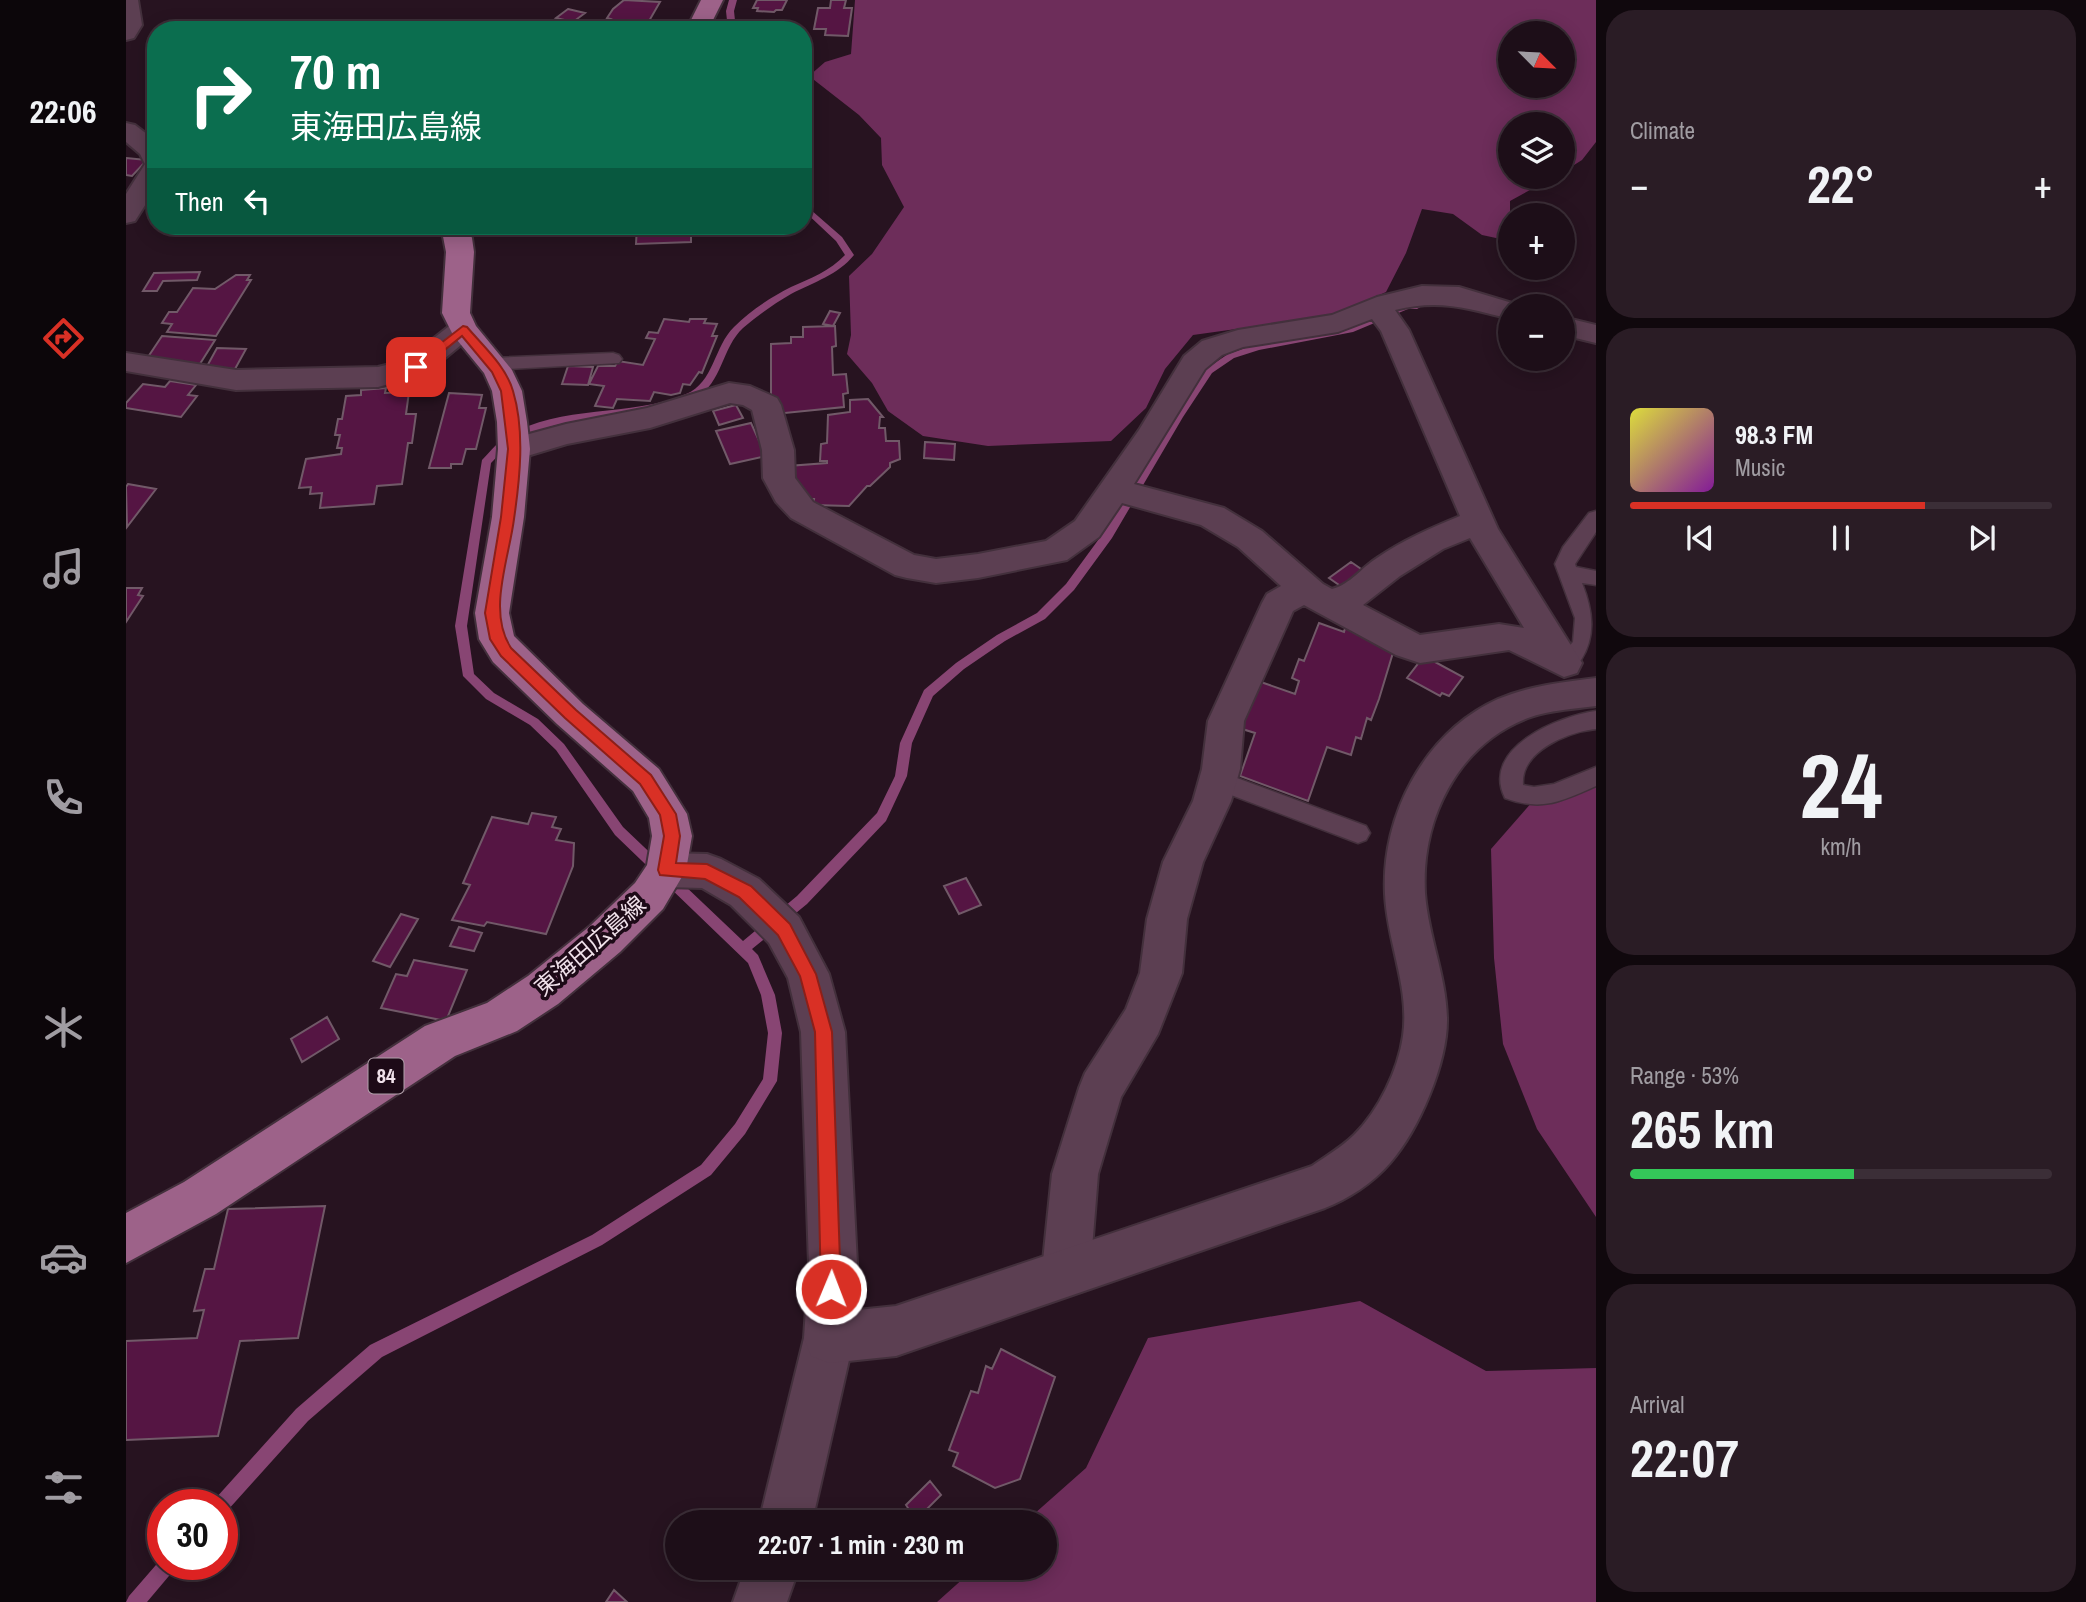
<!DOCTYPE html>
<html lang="en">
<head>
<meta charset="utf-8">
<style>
	body { margin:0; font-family:"Archivo Narrow","Noto Sans JP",sans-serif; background:#2a1c25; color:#f1f3f6; height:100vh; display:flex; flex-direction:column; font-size:26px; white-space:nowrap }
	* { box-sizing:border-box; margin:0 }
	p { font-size:23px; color:#a09ca2 }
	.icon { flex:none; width:38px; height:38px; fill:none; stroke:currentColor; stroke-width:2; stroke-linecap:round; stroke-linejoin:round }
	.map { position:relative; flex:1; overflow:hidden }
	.side { display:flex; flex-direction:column; gap:10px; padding:10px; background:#10080d; width:490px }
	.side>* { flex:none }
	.top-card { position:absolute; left:21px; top:21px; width:665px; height:214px; border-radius:28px; box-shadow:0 4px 18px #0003,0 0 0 2px #3b2e37; background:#0b6e4f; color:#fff; overflow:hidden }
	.needle { width:46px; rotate:114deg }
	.tools { position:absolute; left:1372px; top:21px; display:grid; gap:14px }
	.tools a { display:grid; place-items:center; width:77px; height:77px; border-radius:50%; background:#1d0e18; box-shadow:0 4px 18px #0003,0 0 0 2px #3b2e37; font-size:35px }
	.speed { position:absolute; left:21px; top:1489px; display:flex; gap:14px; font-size:35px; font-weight:700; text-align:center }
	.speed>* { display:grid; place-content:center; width:91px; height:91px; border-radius:50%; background:#1d0e18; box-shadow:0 4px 18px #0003,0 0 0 2px #3b2e37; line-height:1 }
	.speed .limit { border:10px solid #d22; background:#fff; color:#111 }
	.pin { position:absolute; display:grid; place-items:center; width:60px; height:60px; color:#fff; margin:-30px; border-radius:14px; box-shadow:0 4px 10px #0006 }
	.me { position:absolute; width:77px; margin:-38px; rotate:1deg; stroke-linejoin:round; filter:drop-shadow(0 0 5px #0008) }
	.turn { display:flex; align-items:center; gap:24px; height:147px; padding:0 28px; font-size:32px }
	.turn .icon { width:91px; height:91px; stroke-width:2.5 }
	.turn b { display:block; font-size:49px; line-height:60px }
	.then { display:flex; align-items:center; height:66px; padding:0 28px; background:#0003; gap:14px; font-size:26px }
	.big { font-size:52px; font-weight:800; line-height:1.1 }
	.side .card { flex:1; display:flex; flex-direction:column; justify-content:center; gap:10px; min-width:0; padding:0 24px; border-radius:28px; background:#2a1c25 }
	.side .dial { align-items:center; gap:0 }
	.dial b { font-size:91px; line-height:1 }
	.song { display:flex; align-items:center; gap:21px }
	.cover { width:84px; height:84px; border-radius:10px; background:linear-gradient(135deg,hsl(60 70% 55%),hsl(290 70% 35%)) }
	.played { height:7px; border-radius:4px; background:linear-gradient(90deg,#d93025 70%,#3b2e37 70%) }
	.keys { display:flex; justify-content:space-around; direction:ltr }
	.heat { display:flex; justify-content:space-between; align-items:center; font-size:38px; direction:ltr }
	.charge { height:10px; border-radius:5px; background:linear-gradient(90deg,#34c759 53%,#3b2e37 0) }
	.trip { position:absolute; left:539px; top:1510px; width:392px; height:70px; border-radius:35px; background:#1d0e18; box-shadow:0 4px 18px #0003,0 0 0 2px #3b2e37; font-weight:800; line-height:70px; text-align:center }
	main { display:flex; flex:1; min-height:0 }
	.menu { display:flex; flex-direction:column; width:126px; justify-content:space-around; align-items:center; background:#0c060a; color:#a09ca2 }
	.menu .icon { width:49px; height:49px }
	.menu .on { color:#d93025 }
	.menu b { font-size:32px; color:#f1f3f6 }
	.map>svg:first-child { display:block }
	.forest { fill:#6d2d5a; fill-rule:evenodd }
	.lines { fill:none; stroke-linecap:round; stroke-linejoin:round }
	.stream { fill:#884573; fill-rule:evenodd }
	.building { fill:#551543; stroke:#715968; stroke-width:2 }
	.service-casing { stroke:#43303c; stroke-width:3 }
	.minor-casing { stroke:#43303c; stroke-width:4 }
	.tertiary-casing { stroke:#43303c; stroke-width:4 }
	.primary-casing { stroke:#43303c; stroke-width:4 }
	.service { fill:#5c3f52; fill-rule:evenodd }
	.minor { fill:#5c3f52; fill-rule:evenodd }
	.tertiary { fill:#5c3f52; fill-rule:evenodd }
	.primary { fill:#9d6289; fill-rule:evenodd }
	.route { fill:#d93025; stroke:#8d1f18; stroke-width:2 }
	.labels { text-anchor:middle; stroke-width:7; stroke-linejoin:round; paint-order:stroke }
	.shield { fill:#1d0a17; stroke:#b1a0ab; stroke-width:2 }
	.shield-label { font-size:21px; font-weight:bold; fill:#f0e1ea }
	.street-label { font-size:23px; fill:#f0e1ea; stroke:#1d0a17 }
</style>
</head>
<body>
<main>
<nav class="menu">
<b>22:06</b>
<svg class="icon on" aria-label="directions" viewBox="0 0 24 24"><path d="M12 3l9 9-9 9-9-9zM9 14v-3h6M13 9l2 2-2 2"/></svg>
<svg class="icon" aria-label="music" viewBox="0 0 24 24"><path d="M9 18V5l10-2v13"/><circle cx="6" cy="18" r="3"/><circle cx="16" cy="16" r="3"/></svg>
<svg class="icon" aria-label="phone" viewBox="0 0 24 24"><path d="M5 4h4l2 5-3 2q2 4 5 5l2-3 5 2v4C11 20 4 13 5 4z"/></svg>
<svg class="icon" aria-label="climate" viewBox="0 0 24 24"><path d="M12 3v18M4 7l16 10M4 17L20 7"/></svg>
<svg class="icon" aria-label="car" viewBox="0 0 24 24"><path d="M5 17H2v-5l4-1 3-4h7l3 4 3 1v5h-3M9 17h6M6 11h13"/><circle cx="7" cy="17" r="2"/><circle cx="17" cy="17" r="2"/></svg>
<svg class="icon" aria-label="filters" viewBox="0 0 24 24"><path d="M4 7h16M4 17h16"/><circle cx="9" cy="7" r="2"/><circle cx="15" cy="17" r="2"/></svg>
</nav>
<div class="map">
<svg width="1470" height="1602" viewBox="0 0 1470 1602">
	<rect width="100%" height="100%" fill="#271320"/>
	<path class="forest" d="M729 0H1470V142L1456 160 1437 172V124H1384V177H1428L1384 201V241L1356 235 1327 214 1296 209 1280 253 1260 292 1210 315 1067 335 1039 369 1020 408 985 441 862 446 797 436 762 411 746 383 721 354 725 335 723 276 746 254 778 207 756 165 755 138 733 115 683 76 699 62 725 54ZM1384 33H1437V86H1384Z
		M1470 782V1217L1411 1129 1377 1044 1368 958 1365 849 1414 793Z
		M1234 1301 1360 1371 1470 1368V1602H811L849 1568H919V1522H899L960 1468 1022 1338Z"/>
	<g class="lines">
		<path class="stream" d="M603 0H611L608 11 610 30H602L600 11Z
			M677 203 716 237 728 255C712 275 688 282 665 294 648 304 632 315 617 328 596 347 596 384 570 397 556 405 539 408 523 411 477 420 425 417 384 445 377 449 371 457 365 463L341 626 348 674 368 693 412 719 438 744 497 827 617 941 671 896 751 813 769 776 774 743 798 690 830 663 871 635 911 613 940 584 978 532 1048 416 1080 369 1102 354 1128 345 1222 328 1281 303H1291L1296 306 1291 309H1282L1227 332 1133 350 1108 358 1086 373 1057 417 986 538 948 590 919 619 879 641 838 669 807 696 786 743 781 776 760 821 681 904 626 949 632 955 649 995 656 1033 651 1081 619 1134 585 1175 476 1245 256 1357 182 1421 101 1511 96 1513V1505H87L89 1499 170 1409 244 1345 466 1235 575 1165 609 1124 637 1079 642 1033 635 995 622 963 489 835 430 750 404 725 360 699 337 676 329 626 356 460C363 453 368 446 375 441 428 402 502 419 560 394 588 383 588 346 608 327 624 311 645 297 665 287 685 278 704 271 719 255L710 241 677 210Z
			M36 1558 37 1564H50L48 1570 21 1602H0L3 1596Z"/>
	</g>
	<path class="building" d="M498 0 534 2 519 28 515 30H477L485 19 481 18 487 9Z
		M631 0H661L656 10H650L648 12 631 11 632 8H627Z
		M705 0H720L718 8H726L722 36 699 35 700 29H688L692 8H704Z
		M442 9 459 13 447 22 430 18Z
		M0 158 21 160 6 176 0 175Z
		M511 226H565V242L510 244Z
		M569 226H583V234L569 235Z
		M74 272 71 280 37 281 31 291H17L28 273Z
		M110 275H124L121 280H125L90 336 41 332 46 324 36 323 43 312H51L67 288 89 289Z
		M704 311 714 313 707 326 697 324Z
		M538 319 563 322 564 319H580L578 323 591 324 586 336H591L576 373 573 372 564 385 557 384 554 393 545 395 528 392 524 401 491 399 487 408 469 406 478 386 463 384 472 366H489L492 361 517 365 529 339 520 338 523 332 532 333Z
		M709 326 710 346 706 347 707 375 720 374 722 393 717 394 718 407 649 414 645 405V344L665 343V337H677V327Z
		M36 336 89 340 72 367 20 360Z
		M91 348 120 349 109 369 80 368Z
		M442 366 467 367 462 385 436 384Z
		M44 381 70 385 62 395 71 396 55 417 0 408V403L17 384 39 387Z
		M260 388 259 393 283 392 280 414H290L286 443H282L276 484 251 486 248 504 194 508 196 493 184 494 185 487 173 488 180 459 215 454 216 448H211L214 435H209L212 419H216L220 396 235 395V390Z
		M323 393 356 395 353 408H360L350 449H340L336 464H325V468H303Z
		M742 399 757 417H754L753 428H759L760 441H773L774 459 764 463V467L744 486H741L723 506 687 505 688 499H671L662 466 701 463V461H694L695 444 701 443 702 415 724 412V400Z
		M610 405 617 418 593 425 587 411Z
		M625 423 640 456 604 464 590 431Z
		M799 442 829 444 828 460 798 458Z
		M2 484 30 489 1 527 0 487Z
		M1225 562 1238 571 1216 587 1203 578Z
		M0 588H16L12 595 17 596 0 622Z
		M1193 623 1218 632 1220 625 1269 646 1253 699 1245 720 1241 718 1235 739 1230 737 1225 755 1201 747 1182 801 1114 776 1129 733 1113 728 1132 681 1169 694 1173 681 1166 678 1173 659 1178 661Z
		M1298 656 1337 677 1323 696 1316 693 1314 696 1281 678Z
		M406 813 430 817 426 827 435 829 430 840 448 843 447 866 420 934 361 922 358 926 326 920 344 885 337 883 366 817 402 824Z
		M840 878 855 905 833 914 818 886Z
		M275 914 292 919 264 967 247 961Z
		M333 927 356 933 348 951 324 946Z
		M288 960 341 970 320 1021 255 1008 270 974 281 976Z
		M201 1017 213 1039 176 1062 165 1039Z
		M199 1206 172 1338 114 1341 92 1436 0 1440V1341L71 1338 78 1310 68 1311 79 1269H88L102 1209Z
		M875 1349 929 1377 894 1479 869 1488 827 1466 832 1453 823 1450 845 1391 852 1393 860 1366 866 1369Z
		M804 1481 815 1495 790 1520 780 1505Z
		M488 1590 501 1602H480Z"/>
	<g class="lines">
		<g class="service-casing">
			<path id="service" d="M487 353 493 355 496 359 493 363 366 370 357 364 366 358Z
				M1470 511V532L1449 564 1450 567 1470 571V585L1456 583C1467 611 1470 636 1455 660 1446 668 1442 672 1431 669L1427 663 1447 642 1449 618 1429 564 1437 547 1463 513Z
				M1470 711V729C1442 732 1394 751 1397 785L1408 787 1428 784 1470 767V786C1436 801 1416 812 1379 798 1354 748 1433 716 1470 711Z
				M1092 771 1240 826 1244 833 1240 840 1232 843 1084 787 1081 780 1084 773Z"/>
		</g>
		<g class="minor-casing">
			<path id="minor" d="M0 0H12L16 25 8 38 0 40Z
				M0 123 9 125 30 141V188L9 221 0 223V194L19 164 14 154 0 142Z
				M1296 286 1333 287 1396 306H1384V319C1341 308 1313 299 1269 310L1283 330 1372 529 1456 663 1451 673 1438 677 1383 650 1294 663 1270 655 1178 605 1167 611 1118 721 1114 769 1105 801 1077 862 1061 919 1056 973 1032 1034 995 1097 972 1174 965 1261 954 1290 937 1297 920 1290 913 1273 917 1261 926 1174 953 1088 959 1073 1000 1009 1014 973 1021 919 1037 862 1067 801 1076 769 1082 721 1136 603 1141 594 1155 586 1112 547 1075 525 996 503 973 537 941 560 852 578 810 583 781 578 769 575 665 518 650 502 637 478 636 450 626 410 617 405 604 403 524 428 441 444 388 460 377 457 372 449 377 441 440 424 521 408 603 383 624 386 651 398 655 405 668 450 669 478 687 502 788 555 810 559 852 554 920 541 949 521 1013 430 1058 356 1076 341 1112 330 1206 315 1251 297ZM1246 319 1255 331 1334 516C1305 528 1277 540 1251 558 1235 568 1225 584 1206 589L1197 584 1136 531 1098 508 1008 484 1079 369 1096 355 1117 347 1212 332ZM1344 538 1398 628 1373 624 1294 635 1237 605 1274 576 1317 549Z
				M1437 317 1470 325V343L1437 335Z
				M337 320 347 323 351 329 347 335 300 374 252 387 110 390 0 371V353L110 370 252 367 280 360 327 323Z
				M540 853 581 854 595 859 633 879 673 917 703 974 719 1032 731 1264 728 1338 686 1522H633L678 1338 683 1264 675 1032 662 978 643 943 605 905 576 888 540 887 526 882 520 870 526 858Z
				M619 1568H673L661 1602H607Z"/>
		</g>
		<g class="tertiary-casing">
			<path id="tertiary" d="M1470 678V706C1448 709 1423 710 1402 718 1331 745 1295 820 1299 893 1302 935 1320 975 1321 1018 1322 1062 1293 1130 1264 1163 1247 1183 1222 1199 1199 1208L770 1356 703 1363 685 1356 678 1338 685 1320 703 1313 770 1306 1186 1166C1200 1156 1216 1147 1228 1135 1253 1110 1272 1070 1277 1036 1284 988 1261 942 1259 894 1255 815 1299 732 1372 699 1403 686 1437 682 1470 678Z"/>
		</g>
		<g class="primary-casing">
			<path id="primary" d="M575 0H597L582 30H560Z
				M315 226H341L346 238 348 252 344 313 350 326 386 370 396 391 401 422 404 449 398 517 383 613 388 636 457 704 533 769 561 814 566 836 560 870 537 909 494 952 432 1004 391 1031 329 1056 90 1214 0 1263V1213L58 1182 299 1026 361 1003 402 976 464 926 509 883 521 865 526 836 523 818 507 791 431 724 367 662 353 639 349 613 366 517 372 449 371 422 366 391 358 373 327 335 316 313 320 252Z"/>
		</g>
		<use href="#service" class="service"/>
		<use href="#minor" class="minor"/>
		<use href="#tertiary" class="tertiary"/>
		<use href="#primary" class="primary"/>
	</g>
	<path class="route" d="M337 326 341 327C357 346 380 366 387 391 399 431 394 478 388 519 383 559 361 612 385 648L450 710 525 775 550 814 554 836 550 863 581 864 625 886 664 924 690 974 706 1032 715 1289 713 1296 705 1299 698 1296 695 1289 689 1032 674 976 652 935 613 897 579 879 534 875 532 870 538 836 534 815 514 784 439 718 375 656 364 639 359 613 375 517 382 449 375 391 366 372 336 336 294 370H285L284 367Z"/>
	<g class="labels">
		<rect class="shield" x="242.5" y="1058.5" width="35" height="35" rx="5"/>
		<g class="shield-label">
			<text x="260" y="1083">84</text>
		</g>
		<g class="street-label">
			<text transform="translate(464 946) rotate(-41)" y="8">東海田広島線</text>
		</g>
	</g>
</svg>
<div class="tools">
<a><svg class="needle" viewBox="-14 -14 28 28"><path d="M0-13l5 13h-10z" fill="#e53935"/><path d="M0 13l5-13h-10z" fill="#a09ca2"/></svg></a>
<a><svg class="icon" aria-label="layers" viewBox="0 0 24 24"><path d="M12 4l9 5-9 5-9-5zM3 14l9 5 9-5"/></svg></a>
<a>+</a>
<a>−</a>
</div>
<div class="speed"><div class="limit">30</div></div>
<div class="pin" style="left:290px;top:367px;background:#d93025"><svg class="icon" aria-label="arrive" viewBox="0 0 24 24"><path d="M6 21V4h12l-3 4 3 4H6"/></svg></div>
<svg class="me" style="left:705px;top:1289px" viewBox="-20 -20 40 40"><circle r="17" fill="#d93025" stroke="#fff" stroke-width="3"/><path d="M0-11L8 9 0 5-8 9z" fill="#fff"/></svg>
<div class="trip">22:07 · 1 min · 230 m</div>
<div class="top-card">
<div class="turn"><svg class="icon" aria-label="right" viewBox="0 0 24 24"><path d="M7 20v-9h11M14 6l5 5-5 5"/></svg><div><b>70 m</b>東海田広島線</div></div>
<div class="then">Then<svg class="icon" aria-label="left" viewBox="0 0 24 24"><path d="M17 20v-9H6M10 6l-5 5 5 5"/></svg></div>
</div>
</div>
<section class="side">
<div class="card"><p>Climate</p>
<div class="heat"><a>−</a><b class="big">22°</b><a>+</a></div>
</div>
<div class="card">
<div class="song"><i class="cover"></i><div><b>98.3 FM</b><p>Music</p></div></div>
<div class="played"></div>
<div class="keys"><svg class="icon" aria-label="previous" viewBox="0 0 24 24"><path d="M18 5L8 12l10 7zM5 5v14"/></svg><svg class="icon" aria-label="pause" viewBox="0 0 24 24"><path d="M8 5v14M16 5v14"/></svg><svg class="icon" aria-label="next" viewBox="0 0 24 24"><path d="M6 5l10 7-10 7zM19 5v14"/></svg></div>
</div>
<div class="card dial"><b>24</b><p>km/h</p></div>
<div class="card"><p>Range · 53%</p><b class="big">265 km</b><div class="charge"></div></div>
<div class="card"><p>Arrival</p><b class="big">22:07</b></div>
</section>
</main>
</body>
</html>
